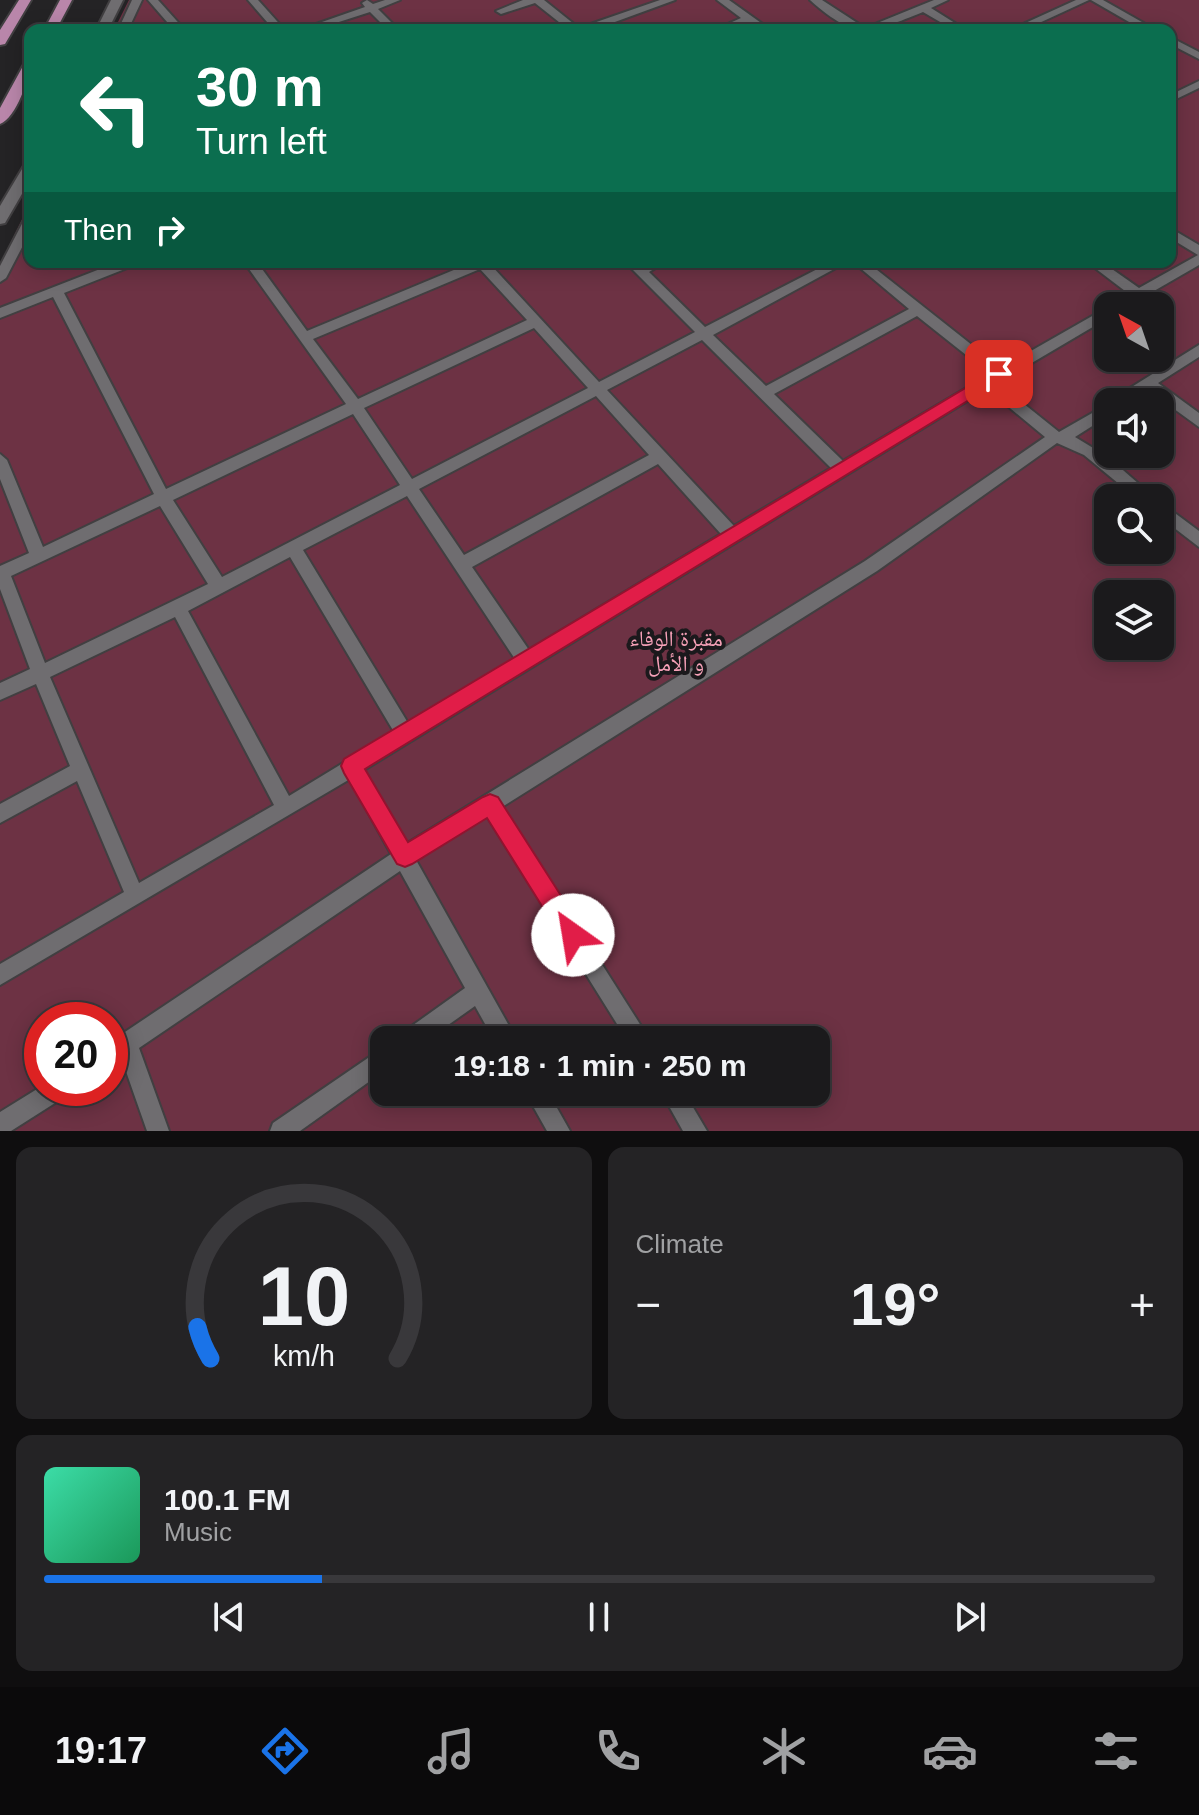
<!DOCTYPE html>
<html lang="en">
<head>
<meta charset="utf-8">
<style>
	body { margin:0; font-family:Helvetica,"Noto Naskh Arabic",sans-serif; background:#242325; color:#f1f3f6; height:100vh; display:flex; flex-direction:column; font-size:30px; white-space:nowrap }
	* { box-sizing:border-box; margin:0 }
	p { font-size:26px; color:#a0a1a3 }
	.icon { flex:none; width:44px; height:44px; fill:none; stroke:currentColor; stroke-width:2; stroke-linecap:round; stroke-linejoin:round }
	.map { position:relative; height:1131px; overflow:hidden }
	.sheet { display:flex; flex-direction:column; gap:16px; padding:16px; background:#0f0e0f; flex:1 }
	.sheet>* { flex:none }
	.guide { position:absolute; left:24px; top:24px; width:1152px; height:244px; border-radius:16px; box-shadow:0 4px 20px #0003,0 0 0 2px #39383b; background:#0b6e4f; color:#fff; overflow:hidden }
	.needle { width:52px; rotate:320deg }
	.tools { position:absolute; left:1094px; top:292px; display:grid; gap:16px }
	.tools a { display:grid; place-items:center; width:80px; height:80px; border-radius:16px; background:#1b1a1c; box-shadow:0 4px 20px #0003,0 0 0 2px #39383b; font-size:40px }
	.speed { position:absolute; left:24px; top:1002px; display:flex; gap:16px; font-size:40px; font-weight:700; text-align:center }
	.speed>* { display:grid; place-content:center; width:104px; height:104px; border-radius:50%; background:#1b1a1c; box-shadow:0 4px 20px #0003,0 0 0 2px #39383b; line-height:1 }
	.speed .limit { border:12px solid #d22; background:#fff; color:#111 }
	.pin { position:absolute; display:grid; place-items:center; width:68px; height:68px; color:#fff; margin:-34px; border-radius:16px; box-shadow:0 4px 12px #0006 }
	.me { position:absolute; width:88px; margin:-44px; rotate:328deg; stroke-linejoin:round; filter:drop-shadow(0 0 6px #0008) }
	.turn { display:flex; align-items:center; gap:28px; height:168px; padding:0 40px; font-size:36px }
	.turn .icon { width:104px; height:104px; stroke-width:2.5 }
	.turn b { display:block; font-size:56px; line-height:68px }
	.then { display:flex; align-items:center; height:76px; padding:0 40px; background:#0003; gap:16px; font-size:30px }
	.big { font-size:60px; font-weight:700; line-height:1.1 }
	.sheet .widget { flex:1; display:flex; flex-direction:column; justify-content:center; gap:12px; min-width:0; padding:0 28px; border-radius:16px; background:#242325 }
	.sheet .dial { align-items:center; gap:0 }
	.dial svg { height:208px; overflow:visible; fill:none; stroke:#39383b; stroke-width:7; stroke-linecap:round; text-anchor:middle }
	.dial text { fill:#f1f3f6; stroke:none }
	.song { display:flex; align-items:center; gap:24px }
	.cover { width:96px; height:96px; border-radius:12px; background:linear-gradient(135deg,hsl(160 70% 55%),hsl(150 70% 35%)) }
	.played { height:8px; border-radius:4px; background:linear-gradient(90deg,#1a73e8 25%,#39383b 25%) }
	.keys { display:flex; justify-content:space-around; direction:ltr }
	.heat { display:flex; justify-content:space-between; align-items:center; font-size:44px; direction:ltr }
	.sheet .tiles { flex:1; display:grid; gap:16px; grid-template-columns:1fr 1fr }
	.widget:last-child { grid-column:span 2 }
	.trip { position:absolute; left:370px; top:1026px; width:460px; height:80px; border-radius:16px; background:#1b1a1c; box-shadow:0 4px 20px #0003,0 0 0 2px #39383b; font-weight:700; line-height:80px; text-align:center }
	.tab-bar { display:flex; height:128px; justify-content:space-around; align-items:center; background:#0b0a0b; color:#a0a1a3 }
	.tab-bar .icon { width:56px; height:56px }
	.tab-bar .current { color:#1a73e8 }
	.tab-bar b { font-size:36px; color:#f1f3f6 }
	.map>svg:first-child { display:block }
	.green { fill:#6d3244; fill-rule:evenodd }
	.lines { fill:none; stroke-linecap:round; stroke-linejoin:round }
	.service-casing { stroke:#413f41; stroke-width:4 }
	.tertiary-casing { stroke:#413f41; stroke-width:4 }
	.primary-casing { stroke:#413f41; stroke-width:4 }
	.service { fill:#6f6d70; fill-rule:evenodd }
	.tertiary { fill:#6f6d70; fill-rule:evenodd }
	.primary { fill:#b986aa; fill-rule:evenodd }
	.route { fill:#e11d48; stroke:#92132f; stroke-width:2 }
	.labels { text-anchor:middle; stroke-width:8; stroke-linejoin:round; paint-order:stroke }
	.park-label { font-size:22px; fill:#f7a1b8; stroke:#1b191c }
</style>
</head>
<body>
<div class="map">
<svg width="1199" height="1131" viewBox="0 0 1199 1131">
	<rect width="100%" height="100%" fill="#242325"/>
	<path class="green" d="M129 0H1199V1131H0V264L30 203V262H1170V30H114ZM1108 306H1160V358H1108ZM1108 402H1160V454H1108ZM1108 498H1160V550H1108ZM1108 594H1160V646H1108ZM42 1020H110V1088H42ZM384 1040H816V1092H384Z"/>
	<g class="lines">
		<g class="service-casing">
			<path id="service" d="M132 0H142L128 30H118Z
				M148 0H158L185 30H174Z
				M248 0H258L285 30H274Z
				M367 0 373 4 385 0H400L378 9 399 30H388L370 12 314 30H299L365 7 362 3Z
				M523 0H544L579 28 660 0H675L593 30H569L535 3 501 14 496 11Z
				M717 0H729L771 30H759L748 22 728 30H714L741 18Z
				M810 0H822L865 28 934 0H948L931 8 966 30H954L923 12C870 33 857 42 810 0Z
				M1076 0H1089L1024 30H1010Z
				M1091 0H1103L1156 30H1143Z
				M1170 37 1199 52V59L1170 44Z
				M1199 81V88L1170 102V95Z
				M30 216V232L6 278 0 282V266L24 220Z
				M1170 228 1199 245V265L1128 306H1111L1129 294 1087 262H1102L1139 288 1198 255 1170 238Z
				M118 262H136L135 265 64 293 166 489 346 404 244 262H257L307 331 473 262H491L490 264 599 382 695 332 625 262H639L642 265 648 262H665L649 272 705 327 831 262H847L713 335 766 386 909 309 853 262H867L1001 368 1108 307V318L998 383 1059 432 1108 404V416L1075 437 1108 457 1155 498H1136L1084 455 1057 443 877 571 502 807 650 1040H627L487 816 416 860 517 1040H494L475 1006 427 1040H398L402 1033 465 988 400 871 139 1048 169 1131H147L122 1060 110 1066V1042L391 854 350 779 0 985V964L124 892 77 781 0 823V804L70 766 36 684 0 700V683L30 669 0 589V566L29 553 0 479V454L7 460 43 547 154 494 53 297 0 318V308ZM480 269 527 320 358 399 313 339ZM917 316 990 374 843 461 774 394ZM534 328 588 388 412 479 364 408ZM702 340 831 468 734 526 607 390ZM987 389 1045 437 865 561 406 844 364 770ZM596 396 649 455 464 555 419 489ZM353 414 400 485 222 577 173 500ZM658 464 721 534 529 650 472 567ZM407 496 515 659 408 723 303 550ZM160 506 208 584 45 663 11 576ZM290 557 394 732 289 796 188 611ZM175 617 274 805 139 883 50 677Z
				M1199 345V357L1158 383 1199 413V427L1148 390 1130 402H1112L1114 398Z
				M1160 502 1199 531V547L1160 517Z
				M384 1047V1071L300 1131H270L273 1123Z
				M42 1086V1088H69L66 1096 11 1131H0V1112Z
				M525 1092H548L570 1131H547Z
				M661 1092H684L707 1131H683Z"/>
		</g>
		<g class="tertiary-casing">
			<path id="tertiary" d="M111 0H123L108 30H96Z
				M30 162V180L5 223 0 224V206L25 164Z"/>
		</g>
		<g class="primary-casing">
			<path id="primary" d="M19 0H31L5 44 0 45V30Z
				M60 0H72L56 30H44Z
				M30 62C30 78 16 118 0 124V108L23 66Z"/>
		</g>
		<use href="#service" class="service"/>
		<use href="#tertiary" class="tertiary"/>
		<use href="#primary" class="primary"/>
	</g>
	<path class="route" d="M999 368 1007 374 1005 378 365 769 408 842 483 797 490 794 498 797 581 927 584 935 581 943 573 947 565 943 487 818 412 864 405 867 397 864 344 773 341 766 344 759Z"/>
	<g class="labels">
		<g class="park-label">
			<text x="676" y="646">مقبرة الوفاء<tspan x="676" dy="25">و الأمل</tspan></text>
		</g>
	</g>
</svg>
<div class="tools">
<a><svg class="needle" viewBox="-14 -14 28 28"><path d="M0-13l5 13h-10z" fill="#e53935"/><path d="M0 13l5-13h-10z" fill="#a0a1a3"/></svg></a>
<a><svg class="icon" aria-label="sound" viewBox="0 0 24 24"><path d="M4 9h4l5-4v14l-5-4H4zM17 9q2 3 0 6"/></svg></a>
<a><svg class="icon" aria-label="search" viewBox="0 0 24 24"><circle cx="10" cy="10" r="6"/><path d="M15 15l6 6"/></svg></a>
<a><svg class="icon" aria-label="layers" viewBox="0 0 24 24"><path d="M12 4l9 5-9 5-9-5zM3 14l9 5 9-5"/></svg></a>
</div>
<div class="speed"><div class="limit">20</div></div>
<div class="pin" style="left:999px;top:374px;background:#d93025"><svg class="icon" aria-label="arrive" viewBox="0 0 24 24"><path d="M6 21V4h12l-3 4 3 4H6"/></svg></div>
<svg class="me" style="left:573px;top:935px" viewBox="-20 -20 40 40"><circle r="19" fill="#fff"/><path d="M0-13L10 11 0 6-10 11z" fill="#e11d48"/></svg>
<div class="trip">19:18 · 1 min · 250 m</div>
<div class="guide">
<div class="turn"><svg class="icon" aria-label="left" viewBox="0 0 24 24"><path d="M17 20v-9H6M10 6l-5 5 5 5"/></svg><div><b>30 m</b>Turn left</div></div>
<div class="then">Then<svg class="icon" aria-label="right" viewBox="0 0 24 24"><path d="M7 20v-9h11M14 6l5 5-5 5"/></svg></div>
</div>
</div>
<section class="sheet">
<div class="tiles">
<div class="widget dial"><svg viewBox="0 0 100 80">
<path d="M14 69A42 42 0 1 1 86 69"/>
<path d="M14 69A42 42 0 0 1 9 57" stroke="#1a73e8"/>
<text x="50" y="56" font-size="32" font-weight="700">10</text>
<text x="50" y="72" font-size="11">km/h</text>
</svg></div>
<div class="widget"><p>Climate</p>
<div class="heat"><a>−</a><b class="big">19°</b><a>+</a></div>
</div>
<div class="widget">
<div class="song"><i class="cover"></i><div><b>100.1 FM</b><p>Music</p></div></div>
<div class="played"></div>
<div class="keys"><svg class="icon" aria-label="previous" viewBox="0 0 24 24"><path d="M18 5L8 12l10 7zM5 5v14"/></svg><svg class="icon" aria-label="pause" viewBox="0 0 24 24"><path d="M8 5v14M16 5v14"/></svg><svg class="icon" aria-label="next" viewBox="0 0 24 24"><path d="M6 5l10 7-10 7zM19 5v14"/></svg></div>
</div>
</div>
</section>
<nav class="tab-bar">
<b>19:17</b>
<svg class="icon current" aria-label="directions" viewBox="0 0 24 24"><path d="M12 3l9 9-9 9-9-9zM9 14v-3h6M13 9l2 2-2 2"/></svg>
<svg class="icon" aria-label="music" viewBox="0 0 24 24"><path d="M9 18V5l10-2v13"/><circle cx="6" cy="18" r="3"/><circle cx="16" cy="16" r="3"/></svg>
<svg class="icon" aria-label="phone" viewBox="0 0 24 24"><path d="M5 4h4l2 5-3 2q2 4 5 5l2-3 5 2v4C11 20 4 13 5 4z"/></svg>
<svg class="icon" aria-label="climate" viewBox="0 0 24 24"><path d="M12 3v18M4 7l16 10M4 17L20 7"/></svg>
<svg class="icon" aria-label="car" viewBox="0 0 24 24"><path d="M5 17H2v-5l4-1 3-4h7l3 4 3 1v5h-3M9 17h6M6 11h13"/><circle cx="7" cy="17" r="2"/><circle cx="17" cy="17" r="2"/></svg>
<svg class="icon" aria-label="filters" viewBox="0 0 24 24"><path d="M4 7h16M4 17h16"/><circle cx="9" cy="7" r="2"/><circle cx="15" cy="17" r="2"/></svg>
</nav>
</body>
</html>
